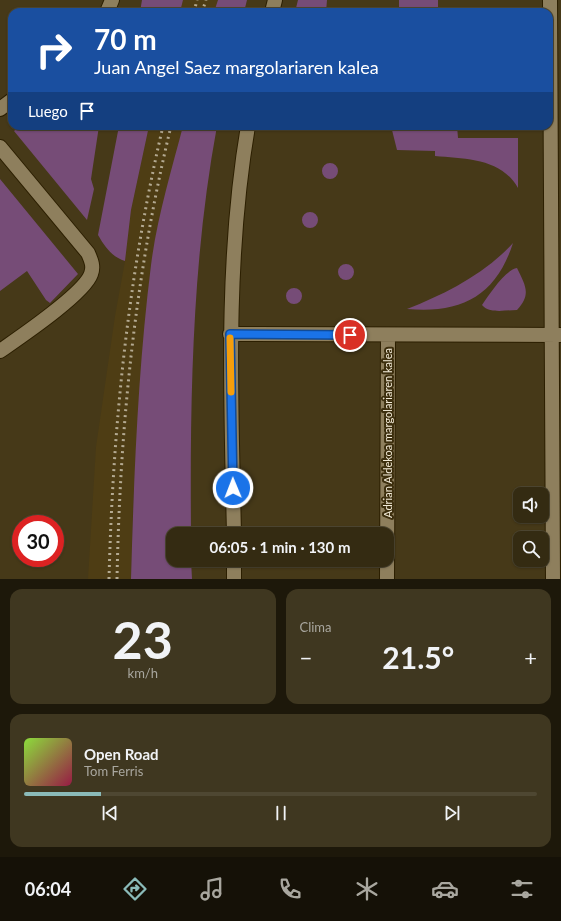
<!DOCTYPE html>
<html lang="es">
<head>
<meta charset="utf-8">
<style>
	body { margin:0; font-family:Lato,sans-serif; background:#3f3720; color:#f1f3f6; height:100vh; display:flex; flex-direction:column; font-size:15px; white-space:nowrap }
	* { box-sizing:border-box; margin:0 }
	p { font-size:13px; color:#a9a79f }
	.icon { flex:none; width:22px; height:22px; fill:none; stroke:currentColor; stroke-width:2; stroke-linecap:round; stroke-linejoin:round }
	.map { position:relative; height:579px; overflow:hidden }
	.sheet { display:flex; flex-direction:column; gap:10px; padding:10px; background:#1d180a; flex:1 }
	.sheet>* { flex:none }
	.banner { position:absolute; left:8px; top:8px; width:545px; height:122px; border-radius:12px; box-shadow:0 1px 3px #0004,0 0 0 1px #4e4732; background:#1a4fa0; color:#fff; overflow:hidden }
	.buttons { position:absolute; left:513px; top:487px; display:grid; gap:8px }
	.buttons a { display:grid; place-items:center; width:36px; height:36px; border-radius:8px; background:#342b12; box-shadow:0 1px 3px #0004,0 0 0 1px #4e4732; font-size:20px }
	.speed { position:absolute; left:12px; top:515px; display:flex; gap:8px; font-size:20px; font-weight:700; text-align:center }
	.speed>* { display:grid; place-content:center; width:52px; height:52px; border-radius:50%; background:#342b12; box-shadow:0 1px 3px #0004,0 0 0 1px #4e4732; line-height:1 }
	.speed .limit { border:6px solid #d22; background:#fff; color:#111 }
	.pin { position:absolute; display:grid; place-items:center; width:34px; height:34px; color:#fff; margin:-17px; border:2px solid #fff; border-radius:50%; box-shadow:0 1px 4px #0007 }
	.me { position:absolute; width:44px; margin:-22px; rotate:359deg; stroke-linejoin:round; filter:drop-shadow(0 0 3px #0008) }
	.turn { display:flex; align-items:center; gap:14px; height:84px; padding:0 20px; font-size:18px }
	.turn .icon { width:52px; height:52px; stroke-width:2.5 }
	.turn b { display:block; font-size:28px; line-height:34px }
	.then { display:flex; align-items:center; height:38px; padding:0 20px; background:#0003; gap:8px; font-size:15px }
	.big { font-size:30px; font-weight:700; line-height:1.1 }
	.sheet .tile { flex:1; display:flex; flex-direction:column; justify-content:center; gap:6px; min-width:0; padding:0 14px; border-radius:12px; background:#3f3720 }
	.sheet .dial { align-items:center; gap:0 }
	.dial b { font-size:52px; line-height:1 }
	.song { display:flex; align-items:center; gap:12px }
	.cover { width:48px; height:48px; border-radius:6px; background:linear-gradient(135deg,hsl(90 70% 55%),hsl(340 70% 35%)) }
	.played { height:4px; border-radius:2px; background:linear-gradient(90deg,#8bbbb9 15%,#4e4732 15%) }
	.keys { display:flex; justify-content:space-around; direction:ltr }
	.heat { display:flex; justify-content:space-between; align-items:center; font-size:22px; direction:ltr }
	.sheet .tiles { flex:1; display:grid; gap:10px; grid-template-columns:1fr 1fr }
	.tile:last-child { grid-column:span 2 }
	.trip { position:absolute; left:166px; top:527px; width:228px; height:40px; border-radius:12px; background:#342b12; box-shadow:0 1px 3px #0004,0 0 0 1px #4e4732; font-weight:700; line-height:40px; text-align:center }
	.dock { display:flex; height:64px; justify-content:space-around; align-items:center; background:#151107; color:#a9a79f }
	.dock .icon { width:28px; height:28px }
	.dock .selected { color:#8bbbb9 }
	.dock b { font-size:18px; color:#f1f3f6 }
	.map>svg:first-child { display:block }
	.built { fill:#4e3d14 }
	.green { fill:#764c77 }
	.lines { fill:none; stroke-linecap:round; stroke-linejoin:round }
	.street-casing { stroke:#2c1f00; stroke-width:16 }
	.street { stroke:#8e7f5d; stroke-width:14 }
	.rail { stroke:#b4aa92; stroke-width:3; stroke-dasharray:2 4; stroke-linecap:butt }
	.route-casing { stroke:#114b97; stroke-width:10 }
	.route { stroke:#1a73e8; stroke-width:7 }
	.slow { stroke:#f59e0b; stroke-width:7 }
	.labels { text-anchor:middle; stroke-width:4; stroke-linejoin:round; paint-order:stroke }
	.street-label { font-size:11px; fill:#f2ead7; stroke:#3c2e0d }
</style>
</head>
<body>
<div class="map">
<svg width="561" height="579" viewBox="0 0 561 579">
	<rect width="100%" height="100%" fill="#463918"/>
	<path class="built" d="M183 0H218L214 12H180Z
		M149 126H183L151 264 144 337 133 503 131 579H88L96 447 115 316 125 261 131 210Z"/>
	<path class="green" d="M142 0H183L180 12H140Z
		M218 0H247L244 12H214Z
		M298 0H327L326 12H295Z
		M399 0H438V12H399Z
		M20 126H99L91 179 94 189 87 220 14 131Z
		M119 126H149L131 210 125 261C112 257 105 247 98 235Z
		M183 126H217C192 261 190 398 191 534H173V560H191L192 579H131C134 474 138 369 151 265 157 218 171 172 183 126Z
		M391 126H457L458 138H518V188C501 158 466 159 435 156V151L397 150Z
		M322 171a8 8 0 1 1 16 0a8 8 0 1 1-16 0Z
		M0 179 78 274 50 303 46 300 27 271 0 291Z
		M302 220a8 8 0 1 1 16 0a8 8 0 1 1-16 0Z
		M513 243C496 296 461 314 407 309 445 294 485 274 513 243Z
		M338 272a8 8 0 1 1 16 0a8 8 0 1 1-16 0Z
		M517 268C525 285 532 294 517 310 506 310 489 314 482 305 489 295 505 270 517 268Z
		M286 296a8 8 0 1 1 16 0a8 8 0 1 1-16 0Z"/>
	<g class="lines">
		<g class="street-casing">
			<path id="street" d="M550 0 553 579
				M107 12 112 0
				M272 12 275 0
				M0 109 12 100
				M0 147 88 253C91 260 94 266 91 274 84 294 20 337 0 351
				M230 334 560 335
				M234 534C231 398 225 261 248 126
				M234 560V579
				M387 579 388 335"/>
		</g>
		<use href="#street" class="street"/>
		<path class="rail" d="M194 12 197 0
			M202 12 206 0
			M109 579C113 425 128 276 163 126
			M117 579C120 426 135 275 171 126"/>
	</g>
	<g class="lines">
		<g class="route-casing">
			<path id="route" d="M233 488 230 334 350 335"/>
		</g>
		<use href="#route" class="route"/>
		<path class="slow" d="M230 338 231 392"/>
	</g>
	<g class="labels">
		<g class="street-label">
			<text transform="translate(388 433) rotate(-90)" y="4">Adrian Aldekoa margolariaren kalea</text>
		</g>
	</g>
</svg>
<div class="buttons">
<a><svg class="icon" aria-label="sound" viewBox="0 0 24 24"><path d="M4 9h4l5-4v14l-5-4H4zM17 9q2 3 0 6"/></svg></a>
<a><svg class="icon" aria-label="search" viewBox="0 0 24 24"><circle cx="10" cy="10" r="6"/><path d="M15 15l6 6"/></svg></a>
</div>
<div class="speed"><div class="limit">30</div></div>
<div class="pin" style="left:350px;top:335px;background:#d93025"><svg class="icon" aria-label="arrive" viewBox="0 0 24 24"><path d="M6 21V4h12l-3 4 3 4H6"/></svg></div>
<svg class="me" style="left:233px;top:488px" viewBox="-20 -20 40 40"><circle r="17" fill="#1a73e8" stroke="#fff" stroke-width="3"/><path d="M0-11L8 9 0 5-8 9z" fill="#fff"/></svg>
<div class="trip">06:05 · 1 min · 130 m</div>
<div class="banner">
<div class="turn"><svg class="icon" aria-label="right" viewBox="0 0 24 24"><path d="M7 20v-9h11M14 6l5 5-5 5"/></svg><div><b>70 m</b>Juan Angel Saez margolariaren kalea</div></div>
<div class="then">Luego<svg class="icon" aria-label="arrive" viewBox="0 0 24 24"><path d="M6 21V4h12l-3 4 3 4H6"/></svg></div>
</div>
</div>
<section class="sheet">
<div class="tiles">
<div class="tile dial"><b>23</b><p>km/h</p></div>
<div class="tile"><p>Clima</p>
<div class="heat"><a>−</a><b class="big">21.5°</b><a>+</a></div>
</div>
<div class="tile">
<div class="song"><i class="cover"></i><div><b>Open Road</b><p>Tom Ferris</p></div></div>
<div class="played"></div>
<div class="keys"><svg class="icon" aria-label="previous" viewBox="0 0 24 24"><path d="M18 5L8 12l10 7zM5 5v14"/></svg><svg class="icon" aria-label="pause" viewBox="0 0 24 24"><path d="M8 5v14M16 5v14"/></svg><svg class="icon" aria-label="next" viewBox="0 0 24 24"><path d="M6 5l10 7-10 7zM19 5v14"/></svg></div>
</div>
</div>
</section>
<nav class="dock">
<b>06:04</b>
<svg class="icon selected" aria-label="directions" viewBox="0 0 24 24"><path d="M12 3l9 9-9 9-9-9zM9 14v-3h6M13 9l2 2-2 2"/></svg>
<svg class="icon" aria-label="music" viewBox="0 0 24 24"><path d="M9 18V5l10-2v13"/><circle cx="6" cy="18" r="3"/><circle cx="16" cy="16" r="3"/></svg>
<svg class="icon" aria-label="phone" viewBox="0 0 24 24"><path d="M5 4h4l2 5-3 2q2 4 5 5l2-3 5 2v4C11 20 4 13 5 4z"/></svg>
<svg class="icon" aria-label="climate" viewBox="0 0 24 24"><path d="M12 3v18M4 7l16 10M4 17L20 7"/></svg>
<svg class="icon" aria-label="car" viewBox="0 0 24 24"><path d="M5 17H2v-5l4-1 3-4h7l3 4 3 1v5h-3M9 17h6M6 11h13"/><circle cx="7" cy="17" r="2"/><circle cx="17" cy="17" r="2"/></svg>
<svg class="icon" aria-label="filters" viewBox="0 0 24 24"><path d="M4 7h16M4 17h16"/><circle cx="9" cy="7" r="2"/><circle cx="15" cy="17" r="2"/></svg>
</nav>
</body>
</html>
